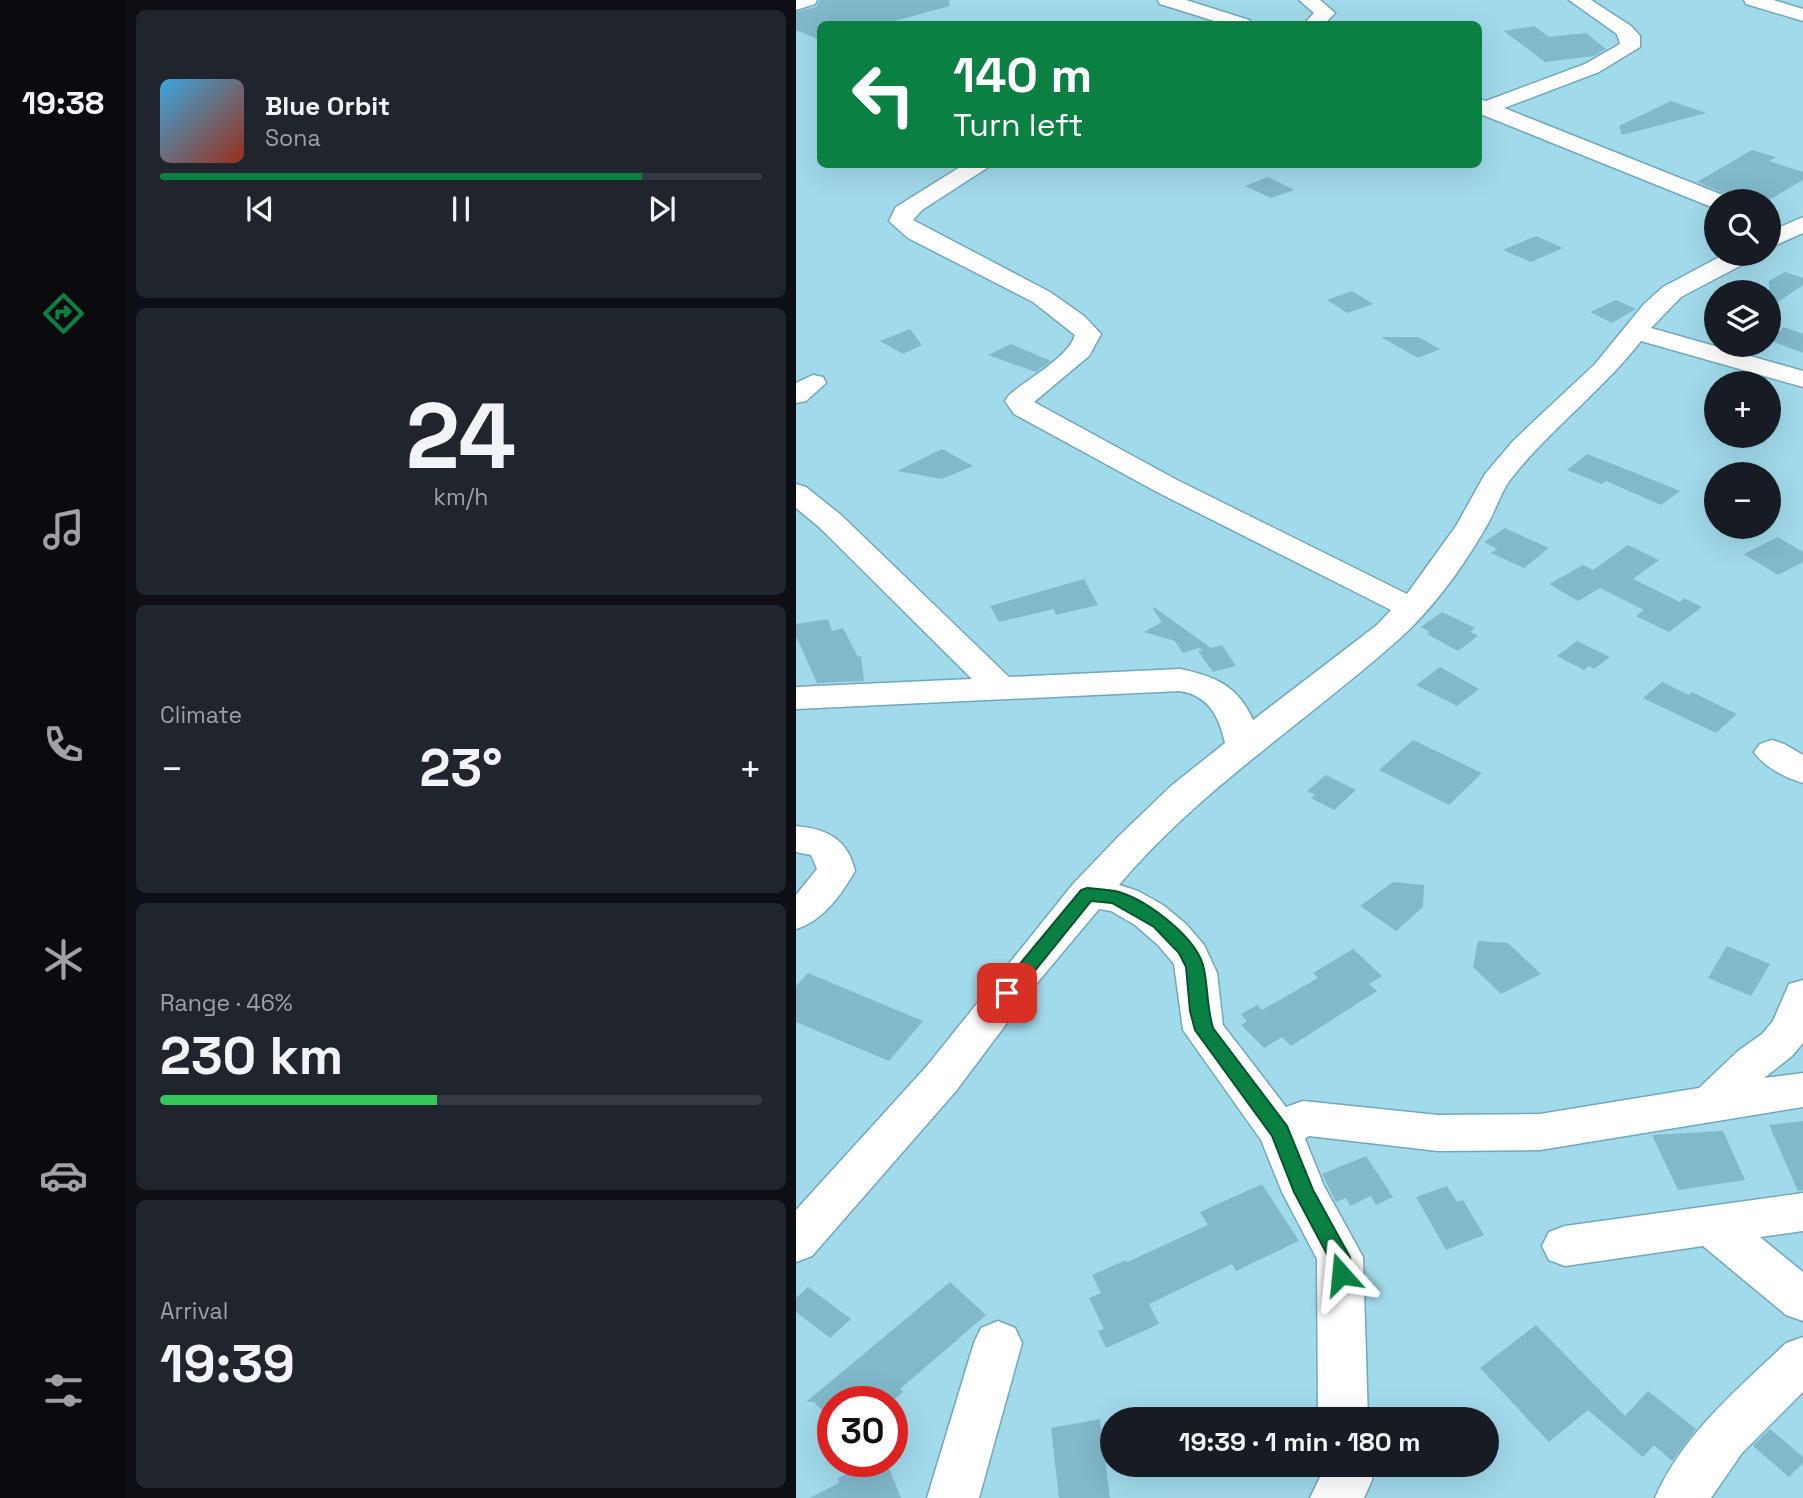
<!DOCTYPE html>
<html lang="en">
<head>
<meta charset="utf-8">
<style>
	body { margin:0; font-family:"Space Grotesk",sans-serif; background:#20242c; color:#f1f3f6; height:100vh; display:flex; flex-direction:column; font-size:26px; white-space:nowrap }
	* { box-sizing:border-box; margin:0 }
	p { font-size:23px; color:#9ea1a6 }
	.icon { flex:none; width:38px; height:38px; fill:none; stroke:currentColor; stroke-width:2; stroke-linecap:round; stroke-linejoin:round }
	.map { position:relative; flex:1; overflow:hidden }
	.details { display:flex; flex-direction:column; gap:10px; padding:10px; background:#0d0f14; width:670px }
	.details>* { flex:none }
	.guide { position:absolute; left:21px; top:21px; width:665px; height:147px; border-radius:10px; box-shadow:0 7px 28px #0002; background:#0b8043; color:#fff; overflow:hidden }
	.buttons { position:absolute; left:908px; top:189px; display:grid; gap:14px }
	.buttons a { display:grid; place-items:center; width:77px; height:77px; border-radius:50%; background:#171b24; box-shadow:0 7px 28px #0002; font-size:35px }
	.speed { position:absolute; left:21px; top:1386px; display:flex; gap:14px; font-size:35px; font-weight:700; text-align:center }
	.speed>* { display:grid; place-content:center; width:91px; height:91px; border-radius:50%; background:#171b24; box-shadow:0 7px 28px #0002; line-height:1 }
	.speed .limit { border:10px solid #d22; background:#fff; color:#111 }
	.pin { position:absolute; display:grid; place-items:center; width:60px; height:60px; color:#fff; margin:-30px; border-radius:14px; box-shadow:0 4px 10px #0006 }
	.me { position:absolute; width:77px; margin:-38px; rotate:342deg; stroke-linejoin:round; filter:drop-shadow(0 0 5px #0008) }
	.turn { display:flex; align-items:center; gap:24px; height:147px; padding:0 21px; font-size:32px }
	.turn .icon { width:91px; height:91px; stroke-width:2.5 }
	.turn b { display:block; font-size:49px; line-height:60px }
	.big { font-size:52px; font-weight:700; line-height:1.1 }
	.details .tile { flex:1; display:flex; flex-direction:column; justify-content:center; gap:10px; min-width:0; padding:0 24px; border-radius:10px; background:#20242c }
	.details .dial { align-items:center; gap:0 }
	.dial b { font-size:91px; line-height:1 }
	.song { display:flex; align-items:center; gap:21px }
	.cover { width:84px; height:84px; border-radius:10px; background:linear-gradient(135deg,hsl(200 70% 55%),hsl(10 70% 35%)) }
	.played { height:7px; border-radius:4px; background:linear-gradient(90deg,#0b8043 80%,#363941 80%) }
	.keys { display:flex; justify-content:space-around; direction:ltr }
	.heat { display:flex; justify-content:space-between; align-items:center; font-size:38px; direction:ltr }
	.charge { height:10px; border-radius:5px; background:linear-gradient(90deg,#34c759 46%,#363941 0) }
	.trip { position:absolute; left:304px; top:1407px; width:399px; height:70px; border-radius:35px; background:#171b24; box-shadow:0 7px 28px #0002; font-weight:700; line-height:70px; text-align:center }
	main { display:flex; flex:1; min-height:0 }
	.dock { display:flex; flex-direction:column; width:126px; justify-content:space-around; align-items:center; background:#090b0e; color:#9ea1a6 }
	.dock .icon { width:49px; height:49px }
	.dock .selected { color:#0b8043 }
	.dock b { font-size:32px; color:#f1f3f6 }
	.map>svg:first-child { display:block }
	.building { fill:#81b9ca }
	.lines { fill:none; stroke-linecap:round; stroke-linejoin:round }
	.minor-casing { stroke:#72a9ba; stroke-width:3 }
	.minor { fill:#fff; fill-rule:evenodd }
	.route { fill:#0b8043; stroke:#07532c; stroke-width:2 }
</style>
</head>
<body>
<main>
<nav class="dock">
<b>19:38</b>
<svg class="icon selected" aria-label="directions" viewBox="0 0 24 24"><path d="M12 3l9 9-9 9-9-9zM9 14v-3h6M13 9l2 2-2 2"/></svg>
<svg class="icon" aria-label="music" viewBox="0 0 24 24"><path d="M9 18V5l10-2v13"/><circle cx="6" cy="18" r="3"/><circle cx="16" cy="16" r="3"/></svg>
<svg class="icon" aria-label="phone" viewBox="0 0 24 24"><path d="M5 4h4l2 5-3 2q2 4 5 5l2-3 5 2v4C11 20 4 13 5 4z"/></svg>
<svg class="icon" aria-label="climate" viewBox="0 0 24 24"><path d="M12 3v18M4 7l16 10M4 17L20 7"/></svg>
<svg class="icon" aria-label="car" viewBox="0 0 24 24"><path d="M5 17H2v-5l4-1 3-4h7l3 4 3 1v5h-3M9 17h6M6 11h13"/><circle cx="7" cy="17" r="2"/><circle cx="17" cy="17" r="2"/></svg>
<svg class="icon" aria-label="filters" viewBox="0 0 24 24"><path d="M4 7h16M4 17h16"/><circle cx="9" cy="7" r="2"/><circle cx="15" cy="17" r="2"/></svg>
</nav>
<section class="details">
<div class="tile">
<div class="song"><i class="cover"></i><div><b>Blue Orbit</b><p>Sona</p></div></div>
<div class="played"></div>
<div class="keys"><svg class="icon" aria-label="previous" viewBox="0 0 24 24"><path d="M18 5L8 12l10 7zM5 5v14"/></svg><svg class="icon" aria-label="pause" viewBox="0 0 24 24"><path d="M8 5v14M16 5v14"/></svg><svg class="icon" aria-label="next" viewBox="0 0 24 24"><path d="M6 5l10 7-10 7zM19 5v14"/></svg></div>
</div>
<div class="tile dial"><b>24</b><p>km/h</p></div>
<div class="tile"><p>Climate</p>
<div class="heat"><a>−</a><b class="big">23°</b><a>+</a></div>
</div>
<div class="tile"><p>Range · 46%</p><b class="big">230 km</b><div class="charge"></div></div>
<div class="tile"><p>Arrival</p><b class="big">19:39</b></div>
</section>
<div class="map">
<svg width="1007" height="1498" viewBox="0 0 1007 1498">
	<rect width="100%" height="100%" fill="#a1daeb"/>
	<path class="building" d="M24 0H153L154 6 87 24H24V40L0 30V12L20 7Z
		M738 26 753 37 790 33 810 49 798 56 749 62 708 31Z
		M875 101 910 113 826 135 823 126Z
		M956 150 980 157 973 161 1007 172V180L971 201H938L930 194 901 182Z
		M472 177 498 190 475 198 449 186Z
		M740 236 767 248 735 262 707 250Z
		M989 272 1007 278V285L973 308V281Z
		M556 291 577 304 551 313 531 300Z
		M820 300 840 309 816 323 794 312Z
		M988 327 1007 334V353L973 340Z
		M114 329 126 345 107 354 84 341Z
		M585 337H622L644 349 622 358Z
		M215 344 255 361 240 372 192 355Z
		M146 449 177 466 146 479 101 471Z
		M791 454 857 480 884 491 865 505 810 481 806 484 771 470Z
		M709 528 753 548 728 568 695 553 701 549 688 542Z
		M982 537 1007 552V562L982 575 948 554Z
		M832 545 863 560 837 579 884 602 888 598 906 607 873 632 840 616 848 610 804 588 782 601 753 584 787 565 797 570Z
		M288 579 302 605 260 615 258 609 203 622 194 606Z
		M358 607 415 648 426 645 440 666 417 672 402 651 408 650 402 648 387 653 379 641 348 632 366 622 357 609Z
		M646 612 679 628 674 632 682 636 662 651 631 634 634 632 625 627Z
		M32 619 36 631 47 628 62 657 65 656 68 681 21 683 0 636V624Z
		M781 641 814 657 798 669 793 666 788 670 761 656Z
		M644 667 683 689 661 706 620 685Z
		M866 682 893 695 896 692 941 714 920 733 847 698Z
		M617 740 686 773 653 805 583 770Z
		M530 775 560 790 538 810 515 798 519 795 511 791Z
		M597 882 628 885 627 907 600 931 564 906Z
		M682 941 712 943 745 974 705 994 677 967Z
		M931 946 974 964 955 996 912 978Z
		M557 949 586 976 573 984 581 991 495 1046 486 1037 468 1048 445 1025 451 1021 445 1014 461 1005 466 1010 522 978 517 973Z
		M12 973 127 1021 93 1061 0 1022V986Z
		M1007 1121V1190L1002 1191 973 1125Z
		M927 1131 949 1180 882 1190 856 1135Z
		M570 1156 597 1197 580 1205 575 1196 554 1206 550 1198 540 1202 526 1174Z
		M466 1184 503 1241 440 1271 436 1264 353 1304 363 1324 310 1348 302 1331 308 1329 293 1298 305 1293 296 1275 330 1260 331 1262 412 1225 404 1212Z
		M651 1186 661 1202 667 1200 688 1235 650 1250 620 1197Z
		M154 1282 190 1315 104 1389 107 1392 95 1402H37V1422L18 1402H10Z
		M12 1287 55 1319 34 1338 0 1312V1298Z
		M740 1325 829 1416 852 1391 900 1429 876 1461 858 1445 847 1457 792 1410 753 1442 684 1368Z
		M304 1419 314 1498H263L255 1428Z
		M974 1429 1007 1457V1463L993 1477 957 1446Z
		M76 1461H90L105 1498H13L43 1483 42 1478Z"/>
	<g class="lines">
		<g class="minor-casing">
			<path id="minor" d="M0 0H21L19 4 0 10Z
				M362 0H390L453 20 456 24H428L364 4Z
				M503 0H524L539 13 528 24H508L518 13Z
				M773 0H795L835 26 844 36V47L803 72 708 108 929 196 932 201H920V208L913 206 682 113V99L690 101 789 64 824 44 821 34Z
				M948 0H977L1007 9V21L950 4Z
				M169 164H197L126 210 117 220 254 292 288 316 305 334 293 356 238 402 381 480 611 594 660 526 689 474 718 440 799 364 848 304 867 287 929 254H960L957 259 885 297 855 328 1007 371V387L845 341C805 392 753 430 714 480 704 494 699 512 690 527 667 567 636 610 602 640 509 723 404 789 323 885L342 891 367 905 390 924 408 945 421 973 427 1025 490 1107 507 1101 642 1115 744 1114 903 1088 942 1051 966 1034 977 1021 993 984 1007 980V1043L996 1056 968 1078 1007 1073V1107L744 1150 642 1151 513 1136 509 1139 528 1186 567 1257 572 1419H522L521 1259 486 1192 465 1140 387 1030 378 964 362 945 339 925 315 911 303 909 241 983 160 1091 16 1256 0 1262V1210L130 1067 277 884 323 836 375 786 429 743C423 716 413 696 384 691L0 709V687L176 679 23 527 0 508V484L10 487 45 515 213 677 384 669C419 676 442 686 457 720L581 625 595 610 361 492 218 414 209 401 213 395C230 380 273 357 279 335L237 302 112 238 93 221 100 207Z
				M1007 217V233L973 248V232Z
				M17 375 27 377 30 383 10 401 0 403V383Z
				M976 740 988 744 1007 755V783C990 778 968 767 958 752L964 744Z
				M0 826C31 829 52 839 59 871 45 895 27 921 0 929V895L21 869 15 855 0 852Z
				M1007 1193V1231L964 1237 1007 1272V1321L990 1315 907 1246 769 1266 753 1260 746 1246 753 1232 769 1226Z
				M202 1321 219 1328 226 1343 183 1498H131L178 1343 185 1328Z
				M1007 1337V1392L946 1453 915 1498H859C886 1435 941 1390 990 1343Z
				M526 1465H576V1480L568 1498H514L525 1475Z"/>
		</g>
		<use href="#minor" class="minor"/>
	</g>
	<path class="route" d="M291 888C301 889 313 889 323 892 352 901 402 938 408 969 412 989 411 1008 417 1028L491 1126 517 1190 554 1257 556 1274 553 1281 545 1284 538 1281 533 1258 498 1192 476 1136 399 1030 394 1011 390 967 383 953 358 927 316 903 295 901 217 998H204L202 993 204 988 285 890Z"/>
</svg>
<div class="buttons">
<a><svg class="icon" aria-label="search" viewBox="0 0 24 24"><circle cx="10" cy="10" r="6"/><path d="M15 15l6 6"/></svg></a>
<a><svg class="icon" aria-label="layers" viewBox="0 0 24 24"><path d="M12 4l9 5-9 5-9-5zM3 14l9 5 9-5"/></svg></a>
<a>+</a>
<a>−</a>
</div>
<div class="speed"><div class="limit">30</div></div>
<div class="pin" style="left:211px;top:993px;background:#d93025"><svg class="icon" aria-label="arrive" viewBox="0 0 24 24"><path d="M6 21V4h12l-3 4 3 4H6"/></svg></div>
<svg class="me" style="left:545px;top:1274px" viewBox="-20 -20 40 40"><path d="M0-17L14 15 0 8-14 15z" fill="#0b8043" stroke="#fff" stroke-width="4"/></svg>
<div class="trip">19:39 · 1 min · 180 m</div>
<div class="guide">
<div class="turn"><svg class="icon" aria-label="left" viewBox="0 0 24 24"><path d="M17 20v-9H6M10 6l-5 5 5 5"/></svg><div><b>140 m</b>Turn left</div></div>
</div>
</div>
</main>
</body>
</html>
